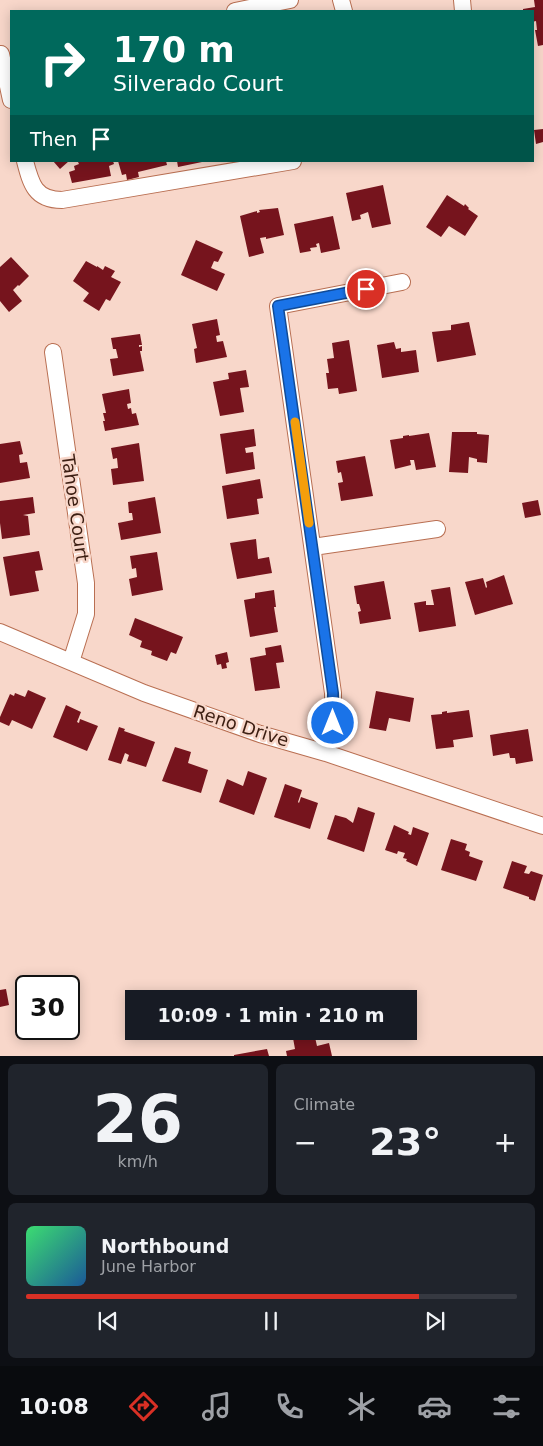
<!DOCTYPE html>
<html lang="en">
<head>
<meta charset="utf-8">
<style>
	body { margin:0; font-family:"DejaVu Sans",sans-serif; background:#20242c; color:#f1f3f6; height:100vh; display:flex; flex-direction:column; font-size:19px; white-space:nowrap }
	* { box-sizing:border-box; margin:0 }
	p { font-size:16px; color:#9ea1a6 }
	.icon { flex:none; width:28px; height:28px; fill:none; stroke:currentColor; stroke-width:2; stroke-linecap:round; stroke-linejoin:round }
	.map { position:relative; height:1056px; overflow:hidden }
	.side { display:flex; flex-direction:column; gap:8px; padding:8px; background:#0d0f14; flex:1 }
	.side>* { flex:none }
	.banner { position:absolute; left:10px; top:10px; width:524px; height:152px; border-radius:0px; box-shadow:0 2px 12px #0003; background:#00695c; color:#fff; overflow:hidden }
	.speed { position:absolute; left:15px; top:975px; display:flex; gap:10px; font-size:25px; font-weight:700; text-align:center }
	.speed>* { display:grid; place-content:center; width:65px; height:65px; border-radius:50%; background:#171b24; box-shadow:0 2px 12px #0003; line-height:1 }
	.speed .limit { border:2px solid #111; border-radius:8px; background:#fff; color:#111 }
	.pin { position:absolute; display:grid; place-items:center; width:42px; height:42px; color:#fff; margin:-21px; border:2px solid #fff; border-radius:50%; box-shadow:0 1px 5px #0007 }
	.me { position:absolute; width:55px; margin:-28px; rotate:0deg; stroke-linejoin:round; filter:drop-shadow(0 0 4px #0008) }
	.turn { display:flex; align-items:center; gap:18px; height:105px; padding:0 20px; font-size:22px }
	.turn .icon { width:65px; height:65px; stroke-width:2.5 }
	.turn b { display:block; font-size:35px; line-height:42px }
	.then { display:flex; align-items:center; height:48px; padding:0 20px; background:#0003; gap:10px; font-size:19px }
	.big { font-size:38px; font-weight:700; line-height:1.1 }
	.side .card { flex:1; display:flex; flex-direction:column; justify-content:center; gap:8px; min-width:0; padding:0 18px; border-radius:8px; background:#20242c }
	.side .dial { align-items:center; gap:0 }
	.dial b { font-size:65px; line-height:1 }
	.song { display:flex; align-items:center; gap:15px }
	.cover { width:60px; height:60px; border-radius:8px; background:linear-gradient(135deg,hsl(140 70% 55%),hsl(210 70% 35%)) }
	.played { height:5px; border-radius:2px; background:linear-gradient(90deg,#d93025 80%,#363941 80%) }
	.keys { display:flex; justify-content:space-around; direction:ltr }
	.heat { display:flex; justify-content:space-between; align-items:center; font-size:28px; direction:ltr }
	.side .tiles { flex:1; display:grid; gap:8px; grid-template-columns:1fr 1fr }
	.card:last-child { grid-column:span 2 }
	.trip { position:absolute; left:125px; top:990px; width:292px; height:50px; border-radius:0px; background:#171b24; box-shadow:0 2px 12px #0003; font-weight:700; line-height:50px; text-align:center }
	.dock { display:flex; height:80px; justify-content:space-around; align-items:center; background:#090b0e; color:#9ea1a6 }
	.dock .icon { width:35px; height:35px }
	.dock .selected { color:#d93025 }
	.dock b { font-size:22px; color:#f1f3f6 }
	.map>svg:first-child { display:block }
	.building { fill:#76141d }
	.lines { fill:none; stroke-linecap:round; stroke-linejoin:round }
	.minor-casing { stroke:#b96f52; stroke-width:18 }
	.minor { stroke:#fff; stroke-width:16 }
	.route-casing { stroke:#114b97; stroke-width:12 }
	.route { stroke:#1a73e8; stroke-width:9 }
	.slow { stroke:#f59e0b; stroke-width:9 }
	.labels { text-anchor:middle; stroke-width:5; stroke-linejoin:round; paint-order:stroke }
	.street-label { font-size:18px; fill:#3c1e12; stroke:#f8d7ca }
</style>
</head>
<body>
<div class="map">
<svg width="543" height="1056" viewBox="0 0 543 1056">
	<rect width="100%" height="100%" fill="#f8d7ca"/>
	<path class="building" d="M534 0H543V45L538 46 535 30H537L536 21 532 22V11H523V9L535 7Z
		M543 129V142L536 144 534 130Z
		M53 161H69L60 169Z
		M113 161 114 164 109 166 111 176 72 183 69 172 75 170 74 166 79 164 78 162Z
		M118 161H166L167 165 138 172 139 177 127 180 126 174 122 175Z
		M177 161H202V162L178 167Z
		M383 185 391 224 372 228 368 212 360 215 361 219 352 221 346 193Z
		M447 195 464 206 465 204 469 208 468 209 478 216 465 236 449 226 441 237 426 227Z
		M278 208 284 235 266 239V237L260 238 264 253 249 257 240 216 257 211V213L260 212 259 210Z
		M333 216 340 249 321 253 319 243 316 244 317 247 310 248 311 251 300 253 294 224Z
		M196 240 223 252 218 262 214 261 211 268 225 274 217 291 181 275Z
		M11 257 29 276 19 286 18 285 13 290 22 301 9 312 0 301V267Z
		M86 261 97 267V266L103 270 105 266 115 271 111 277 121 282 110 301 106 299 99 311 83 301 89 293 73 281Z
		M217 319 220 335 216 336 217 342 223 341 227 357 196 363 194 349 197 348 192 324Z
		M469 322 476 355 437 362 432 332 451 330V325Z
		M140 334 142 345H139V347L142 346V351H140L144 371 113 376 110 359 118 358 116 349H113L111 338Z
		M349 340 357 391 339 394 338 388 328 389 326 373H329L327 359 334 358 332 343Z
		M394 342 396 349 401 348V352L416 350 419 372 382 378 377 345Z
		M246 370 249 387 240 388 244 412 220 416 213 382 229 379 228 373Z
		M129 389 131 403 127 404 128 409 131 408 132 414 136 413 139 425 105 431 103 421H105L103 413H106L102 394Z
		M254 429 256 446 245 448 246 453 253 452 255 469 226 474 220 434Z
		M452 432H477V434L489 435 487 463 477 462V459L469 457 468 473 449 472Z
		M429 433 436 467 416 470 414 460H410L411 465 395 469 390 440 403 438V436L409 435V436Z
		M20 441 23 454 19 455 20 463 27 462 30 478 0 483V444Z
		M139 443 144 481 113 485 111 469 118 468 117 458 113 459 111 448Z
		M365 456 373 496 341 501 338 483 343 482 341 472 338 473 336 461Z
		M260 479 263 498 257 499 259 514 227 519 222 486Z
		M33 497 35 513 23 515 28 516 30 535 2 539 0 523V501Z
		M155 497 161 533 121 540 118 523 133 520 132 513H129L128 502Z
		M538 500 541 515 525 518 522 503Z
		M256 539 258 559 269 557 272 573 237 579 230 543Z
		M39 551 43 570 35 571 39 591 10 596 3 557Z
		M157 552 163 590 132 596 129 579 137 577 136 568 132 569 130 556Z
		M504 575 513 604 475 615 465 582 483 578 486 588 487 587 486 582Z
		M384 581 391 619 360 624 358 612 361 611 359 604H357L354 586Z
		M450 587 456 626 419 632 414 603 426 601V605H434L431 590Z
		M274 590 276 607H274L278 632 250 637 244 600 255 598V593Z
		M135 618 183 637 176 654 171 652 167 661 151 655 152 651 140 647 142 641 129 635Z
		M281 645 284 662 276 663 280 688 255 691 250 658 266 655 265 648Z
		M227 652 229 662 226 663 227 668 222 669 221 664 217 665 215 655Z
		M28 690 46 698 32 729 12 720 9 726 0 722V717L10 694 14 696 15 693 25 697Z
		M376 691 414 698 410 722 389 718 386 731 369 728Z
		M66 705 81 712 77 722 79 723 80 719 98 726 87 751 53 737Z
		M469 710 473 737 453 740 454 747 436 749 431 715 442 714V712L447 711V713Z
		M119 727 125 729 124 731 155 742 146 767 127 761 129 755 125 753 121 764 108 760Z
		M528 729 533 761 516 764 515 758H510L509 753 493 756 490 735Z
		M175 747 191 752 188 763 208 770 201 793 162 781Z
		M248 771 267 778 254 815 219 802 227 779 243 786Z
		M285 784 302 790 298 802 299 803 301 797 318 803 310 829 274 817Z
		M358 807 375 813 364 852 327 839 335 815 346 818 353 823Z
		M394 825 409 832 408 834 411 835 413 827 429 833 417 866 406 861 407 859 403 858 405 853 398 851 397 854 385 850Z
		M451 839 467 844 465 850 470 852 469 856 483 861 476 881 441 870Z
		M512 861 527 866 524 873 529 874 531 871 543 875 535 901 529 899V897L503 888Z
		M6 989 9 1005 0 1007V990Z
		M314 1033 317 1046 329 1043 332 1056H287L286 1051 295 1049 293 1038Z
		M267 1049 269 1056H234V1055Z"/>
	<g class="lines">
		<g class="minor-casing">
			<path id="minor" d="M341 0 344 11
				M462 0 463 11
				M235 11 290 0
				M1 54 11 100
				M25 161C31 184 35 200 62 200L293 161
				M53 352 86 583V614L71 662
				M313 547 437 529
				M0 632 144 693 260 734 326 753 543 826
				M326 753 333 723V693L278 306 402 282"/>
		</g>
		<use href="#minor" class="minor"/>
	</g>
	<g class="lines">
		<g class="route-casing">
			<path id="route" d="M333 723V693L278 306 366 289"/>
		</g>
		<use href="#route" class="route"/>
		<path class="slow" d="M295 422 309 523"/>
	</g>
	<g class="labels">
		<g class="street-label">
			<text transform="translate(75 508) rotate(82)" y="6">Tahoe Court</text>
			<text transform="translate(241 726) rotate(18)" y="6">Reno Drive</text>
		</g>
	</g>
</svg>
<div class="speed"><div class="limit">30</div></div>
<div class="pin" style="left:366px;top:289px;background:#d93025"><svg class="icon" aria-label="arrive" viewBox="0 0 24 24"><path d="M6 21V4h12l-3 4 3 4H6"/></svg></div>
<svg class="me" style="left:333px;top:723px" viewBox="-20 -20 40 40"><circle r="17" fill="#1a73e8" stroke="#fff" stroke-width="3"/><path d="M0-11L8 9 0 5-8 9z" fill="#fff"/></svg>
<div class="trip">10:09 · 1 min · 210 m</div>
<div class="banner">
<div class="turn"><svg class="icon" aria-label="right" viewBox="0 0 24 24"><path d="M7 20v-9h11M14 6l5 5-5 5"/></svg><div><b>170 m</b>Silverado Court</div></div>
<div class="then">Then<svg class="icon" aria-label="arrive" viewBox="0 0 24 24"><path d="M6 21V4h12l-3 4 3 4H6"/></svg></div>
</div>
</div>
<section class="side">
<div class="tiles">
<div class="card dial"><b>26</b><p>km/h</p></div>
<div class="card"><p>Climate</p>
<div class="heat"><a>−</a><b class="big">23°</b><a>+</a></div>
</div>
<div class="card">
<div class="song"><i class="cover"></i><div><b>Northbound</b><p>June Harbor</p></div></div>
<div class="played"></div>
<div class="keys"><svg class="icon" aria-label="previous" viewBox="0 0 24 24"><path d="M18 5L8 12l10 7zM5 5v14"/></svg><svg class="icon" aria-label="pause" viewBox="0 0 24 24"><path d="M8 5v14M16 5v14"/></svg><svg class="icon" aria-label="next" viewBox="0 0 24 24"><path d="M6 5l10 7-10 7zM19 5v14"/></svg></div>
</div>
</div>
</section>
<nav class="dock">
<b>10:08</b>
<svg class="icon selected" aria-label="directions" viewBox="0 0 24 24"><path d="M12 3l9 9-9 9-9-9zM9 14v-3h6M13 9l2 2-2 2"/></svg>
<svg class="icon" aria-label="music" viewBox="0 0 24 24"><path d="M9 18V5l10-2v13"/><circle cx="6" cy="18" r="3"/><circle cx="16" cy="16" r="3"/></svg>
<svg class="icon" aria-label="phone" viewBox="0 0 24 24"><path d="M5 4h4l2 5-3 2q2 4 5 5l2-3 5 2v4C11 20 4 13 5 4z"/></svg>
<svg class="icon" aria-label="climate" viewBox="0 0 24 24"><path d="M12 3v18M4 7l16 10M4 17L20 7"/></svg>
<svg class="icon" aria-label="car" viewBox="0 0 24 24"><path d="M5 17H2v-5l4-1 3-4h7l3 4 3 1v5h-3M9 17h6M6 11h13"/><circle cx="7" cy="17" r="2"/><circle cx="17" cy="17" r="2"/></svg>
<svg class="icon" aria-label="filters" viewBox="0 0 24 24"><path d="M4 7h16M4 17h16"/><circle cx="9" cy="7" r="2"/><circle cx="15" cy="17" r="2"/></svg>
</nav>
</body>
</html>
